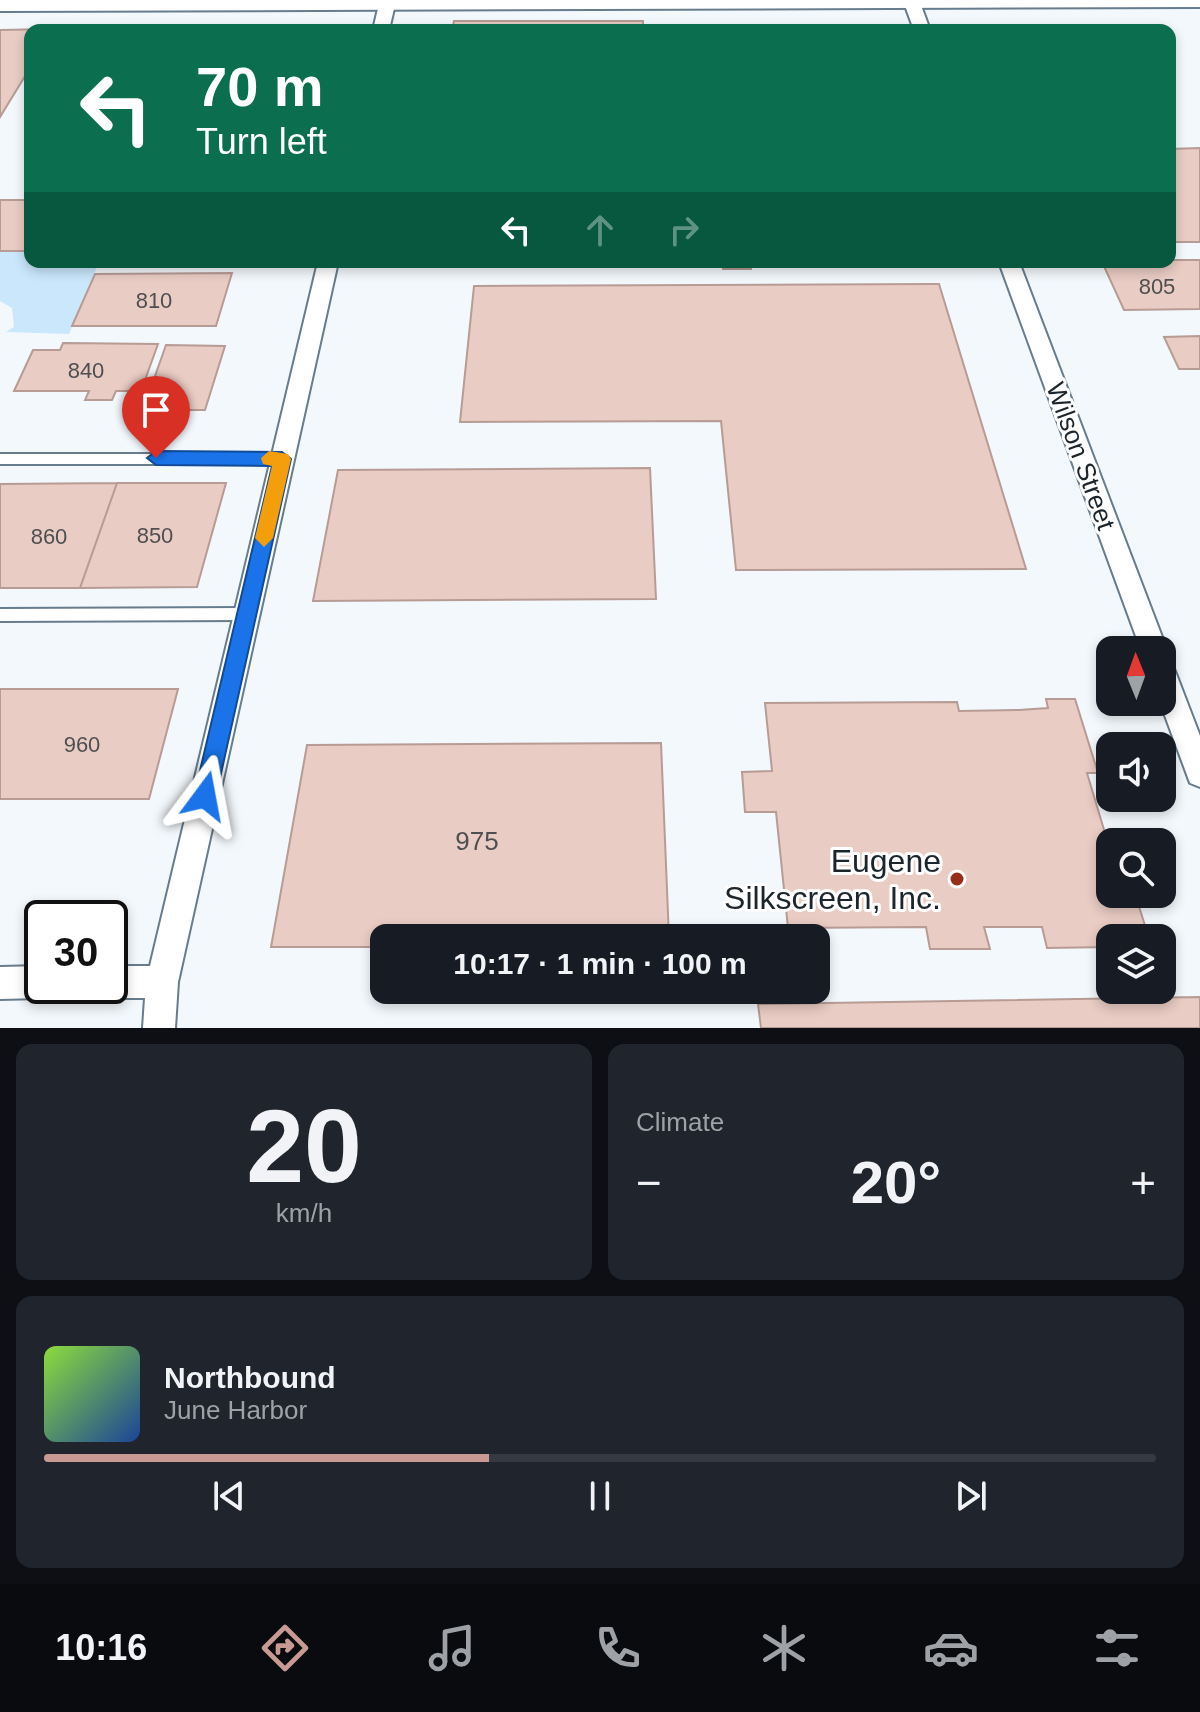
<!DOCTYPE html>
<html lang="en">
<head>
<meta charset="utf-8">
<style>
	body { margin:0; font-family:Arial,sans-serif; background:#20242c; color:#f1f3f6; height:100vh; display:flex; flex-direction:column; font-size:30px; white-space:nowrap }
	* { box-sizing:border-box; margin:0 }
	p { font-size:26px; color:#9ea1a6 }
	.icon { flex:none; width:44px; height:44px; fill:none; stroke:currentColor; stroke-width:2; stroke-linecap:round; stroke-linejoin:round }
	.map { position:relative; height:1028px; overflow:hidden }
	.details { display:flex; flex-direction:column; gap:16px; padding:16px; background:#0d0f14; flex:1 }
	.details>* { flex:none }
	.hud { position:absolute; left:24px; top:24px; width:1152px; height:244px; border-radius:16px; box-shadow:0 4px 12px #0003; background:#0b6e4f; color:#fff; overflow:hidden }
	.needle { width:52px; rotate:359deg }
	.fabs { position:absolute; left:1096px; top:636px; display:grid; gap:16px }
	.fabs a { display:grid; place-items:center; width:80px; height:80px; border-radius:16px; background:#171b24; box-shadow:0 4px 12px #0003; font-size:40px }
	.speed { position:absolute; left:24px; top:900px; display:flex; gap:16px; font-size:40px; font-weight:700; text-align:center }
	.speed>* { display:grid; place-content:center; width:104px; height:104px; border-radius:50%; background:#171b24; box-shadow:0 4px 12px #0003; line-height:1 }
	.speed .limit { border:4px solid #111; border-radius:12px; background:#fff; color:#111 }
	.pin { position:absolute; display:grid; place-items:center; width:68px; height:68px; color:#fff; margin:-82px -34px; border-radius:50% 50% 50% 0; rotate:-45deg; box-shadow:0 0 8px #0007 }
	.pin .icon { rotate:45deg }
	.me { position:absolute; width:88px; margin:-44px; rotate:13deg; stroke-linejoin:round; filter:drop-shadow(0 0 6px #0008) }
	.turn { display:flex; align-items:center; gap:28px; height:168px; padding:0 40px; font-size:36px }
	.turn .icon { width:104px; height:104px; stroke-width:2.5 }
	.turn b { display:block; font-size:56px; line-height:68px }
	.lanes { display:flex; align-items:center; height:76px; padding:0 40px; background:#0003; justify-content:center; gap:40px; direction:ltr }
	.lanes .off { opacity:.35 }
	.big { font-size:60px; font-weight:600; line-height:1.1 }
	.details .widget { flex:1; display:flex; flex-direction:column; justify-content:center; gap:12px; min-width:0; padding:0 28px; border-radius:16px; background:#20242c }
	.details .dial { align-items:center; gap:0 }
	.dial b { font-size:104px; line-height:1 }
	.song { display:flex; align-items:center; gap:24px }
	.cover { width:96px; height:96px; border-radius:12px; background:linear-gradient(135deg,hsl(90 70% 55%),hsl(220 70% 35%)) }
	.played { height:8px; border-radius:4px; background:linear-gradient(90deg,#c89a93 40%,#363941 40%) }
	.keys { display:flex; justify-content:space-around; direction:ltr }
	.heat { display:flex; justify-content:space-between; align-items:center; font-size:44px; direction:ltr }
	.details .tiles { flex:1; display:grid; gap:16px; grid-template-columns:1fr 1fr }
	.widget:last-child { grid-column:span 2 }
	.trip { position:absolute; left:370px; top:924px; width:460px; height:80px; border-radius:16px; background:#171b24; box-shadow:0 4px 12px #0003; font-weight:600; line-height:80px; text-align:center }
	.tab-bar { display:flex; height:128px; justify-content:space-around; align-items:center; background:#090b0e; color:#9ea1a6 }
	.tab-bar .icon { width:56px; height:56px }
	.tab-bar .on { color:#c89a93 }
	.tab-bar b { font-size:36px; color:#f1f3f6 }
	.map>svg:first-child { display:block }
	.green { fill:#cae7fc }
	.building { fill:#e9ccc4; stroke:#b79b95; stroke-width:2 }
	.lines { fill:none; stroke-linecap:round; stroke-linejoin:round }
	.service-casing { stroke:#677c8c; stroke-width:4 }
	.minor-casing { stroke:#677c8c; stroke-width:4 }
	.tertiary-casing { stroke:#677c8c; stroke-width:4 }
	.service { fill:#fff; fill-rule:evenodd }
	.minor { fill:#fff; fill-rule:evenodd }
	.tertiary { fill:#fff; fill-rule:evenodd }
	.route { fill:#1a73e8; stroke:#114b97; stroke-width:2 }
	.slow { fill:#f59e0b }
	.poi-dot { fill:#972e19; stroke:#fff; stroke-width:3 }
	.labels { text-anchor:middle; stroke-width:6; stroke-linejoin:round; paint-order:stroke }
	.number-label { font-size:22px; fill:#4f4f52 }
	.street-label { font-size:26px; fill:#1c252c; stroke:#fff }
	.near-number-label { font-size:26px; fill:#4f4f52 }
	.near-poi-label { font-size:32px; fill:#1c252c; stroke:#fff; text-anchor:end }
</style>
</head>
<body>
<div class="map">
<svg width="1200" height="1028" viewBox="0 0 1200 1028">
	<rect width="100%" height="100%" fill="#f3f8fc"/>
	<path class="green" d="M0 251H30V262H99L69 334 6 332 14 327 12 308 0 301Z"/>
	<path class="building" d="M454 21H643V30H452Z
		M970 27H1097L1099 30H971Z
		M53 29 30 30V68L0 117V30Z
		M127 29H305L127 30Z
		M864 29V30H682Z
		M1200 148V242H1170V149Z
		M0 200H30V251H0Z
		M1170 260H1200V309L1124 310 1102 262Z
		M723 262H750L751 269H723Z
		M232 273 216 326H72L95 274Z
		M934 284H939L1026 569 736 570 721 421 460 422 474 286Z
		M1200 336V369H1179L1164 337Z
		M63 343 158 344 141 391H116L112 400H85L89 391H14L33 350H60Z
		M166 345 225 346 205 410H143Z
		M650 468 656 599 313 601 338 470Z
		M117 483H226L197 587 80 588Z
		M117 483 80 588H0V484Z
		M0 689H178L149 799H0Z
		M1046 699H1075L1098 773H1087L1105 833H1116L1119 842H1110V894H1135L1149 938H1110V947L1047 948 1042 927H984L990 949H930L926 927 788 928 776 812H745L742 772 772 771 765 703 957 702 959 711 1019 710 1048 708Z
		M661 743 669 938H384V947H271L307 745Z
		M1200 997V1028H761L758 1004Z"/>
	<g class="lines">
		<g class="service-casing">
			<path id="service" d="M0 454H282L286 456 288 459 286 462 282 464H0Z
				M246 608 251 610 252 614 251 618 246 620 0 621V609Z"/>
		</g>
		<g class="minor-casing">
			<path id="minor" d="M380 0H396L389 30H373Z
				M903 0H919L930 30H914Z
				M318 262H338L178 982 175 1028H143L145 998H110L99 993 96 986H110V966H150Z
				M999 262H1019L1167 650 1163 659 1171 662 1175 671 1200 736V787L1190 783 1160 702 1162 650H1141Z
				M42 966V986H56L53 993 42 998 0 999V967Z"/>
		</g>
		<g class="tertiary-casing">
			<path id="tertiary" d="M0 0H1200V7L0 11Z"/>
		</g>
		<use href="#service" class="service"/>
		<use href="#minor" class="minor"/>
		<use href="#tertiary" class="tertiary"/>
	</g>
	<path class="route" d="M156 451 282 452 291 459 216 796 212 804 205 807 197 804 194 796 272 466 156 465 147 458Z"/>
	<path class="slow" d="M269 451 288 454 291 459 273 538 264 547 255 538 272 466 263 464 261 458Z"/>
	<circle class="poi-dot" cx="957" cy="879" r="8"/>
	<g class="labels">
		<g class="number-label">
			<text x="1157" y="294">805</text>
			<text x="154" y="308">810</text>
			<text x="86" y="378">840</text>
			<text x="155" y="543">850</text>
			<text x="49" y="544">860</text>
			<text x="82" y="752">960</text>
		</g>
		<g class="street-label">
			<text transform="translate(1081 456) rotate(70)" y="9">Wilson Street</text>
		</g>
		<g class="near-number-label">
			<text x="477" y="850">975</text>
		</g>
		<g class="near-poi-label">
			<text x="941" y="872">Eugene<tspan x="941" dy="37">Silkscreen, Inc.</tspan></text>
		</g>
	</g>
</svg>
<div class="fabs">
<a><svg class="needle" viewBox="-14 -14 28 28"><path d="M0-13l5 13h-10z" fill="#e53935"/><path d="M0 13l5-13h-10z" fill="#9ea1a6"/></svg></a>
<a><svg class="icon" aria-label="sound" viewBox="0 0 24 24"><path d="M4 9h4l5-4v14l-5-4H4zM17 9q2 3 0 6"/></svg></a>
<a><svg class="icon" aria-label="search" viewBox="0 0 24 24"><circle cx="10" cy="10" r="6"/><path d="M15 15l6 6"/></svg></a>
<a><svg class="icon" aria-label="layers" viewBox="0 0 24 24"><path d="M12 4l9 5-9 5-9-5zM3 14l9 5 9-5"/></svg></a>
</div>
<div class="speed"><div class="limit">30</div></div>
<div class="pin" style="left:156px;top:458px;background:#d93025"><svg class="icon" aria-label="arrive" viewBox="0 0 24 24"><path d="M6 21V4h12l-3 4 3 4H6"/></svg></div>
<svg class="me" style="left:205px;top:796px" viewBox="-20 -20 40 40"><path d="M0-17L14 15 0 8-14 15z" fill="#1a73e8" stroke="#fff" stroke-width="4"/></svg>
<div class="trip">10:17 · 1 min · 100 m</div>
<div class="hud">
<div class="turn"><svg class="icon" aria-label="left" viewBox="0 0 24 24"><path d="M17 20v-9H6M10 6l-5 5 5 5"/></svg><div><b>70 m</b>Turn left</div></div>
<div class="lanes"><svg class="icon" aria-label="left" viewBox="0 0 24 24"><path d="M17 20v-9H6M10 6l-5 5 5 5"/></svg><svg class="icon off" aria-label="ahead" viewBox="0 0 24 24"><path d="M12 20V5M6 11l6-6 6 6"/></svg><svg class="icon off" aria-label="right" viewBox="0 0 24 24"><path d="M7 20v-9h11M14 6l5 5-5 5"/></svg></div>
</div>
</div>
<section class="details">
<div class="tiles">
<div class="widget dial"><b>20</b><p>km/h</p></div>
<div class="widget"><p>Climate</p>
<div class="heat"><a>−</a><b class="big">20°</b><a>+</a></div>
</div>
<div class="widget">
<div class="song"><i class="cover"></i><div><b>Northbound</b><p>June Harbor</p></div></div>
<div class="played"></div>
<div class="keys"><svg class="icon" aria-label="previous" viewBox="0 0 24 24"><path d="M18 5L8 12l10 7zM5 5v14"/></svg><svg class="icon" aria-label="pause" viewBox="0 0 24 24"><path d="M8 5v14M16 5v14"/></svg><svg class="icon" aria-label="next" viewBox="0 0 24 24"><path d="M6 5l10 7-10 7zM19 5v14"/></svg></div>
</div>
</div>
</section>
<nav class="tab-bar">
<b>10:16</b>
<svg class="icon on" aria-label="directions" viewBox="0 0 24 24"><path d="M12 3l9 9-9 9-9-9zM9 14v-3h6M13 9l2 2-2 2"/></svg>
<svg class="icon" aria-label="music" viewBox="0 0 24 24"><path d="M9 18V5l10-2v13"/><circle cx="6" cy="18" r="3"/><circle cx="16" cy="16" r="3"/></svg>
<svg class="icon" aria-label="phone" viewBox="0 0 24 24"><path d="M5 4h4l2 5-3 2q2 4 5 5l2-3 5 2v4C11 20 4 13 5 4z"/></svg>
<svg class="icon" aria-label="climate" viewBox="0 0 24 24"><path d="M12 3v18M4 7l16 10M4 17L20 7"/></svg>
<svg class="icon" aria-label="car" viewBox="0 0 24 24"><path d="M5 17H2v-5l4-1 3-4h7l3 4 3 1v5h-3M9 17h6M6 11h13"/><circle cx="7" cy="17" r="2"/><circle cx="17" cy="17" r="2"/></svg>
<svg class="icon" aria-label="filters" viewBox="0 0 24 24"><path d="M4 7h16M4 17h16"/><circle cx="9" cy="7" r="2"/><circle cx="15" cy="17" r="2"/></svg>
</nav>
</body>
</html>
